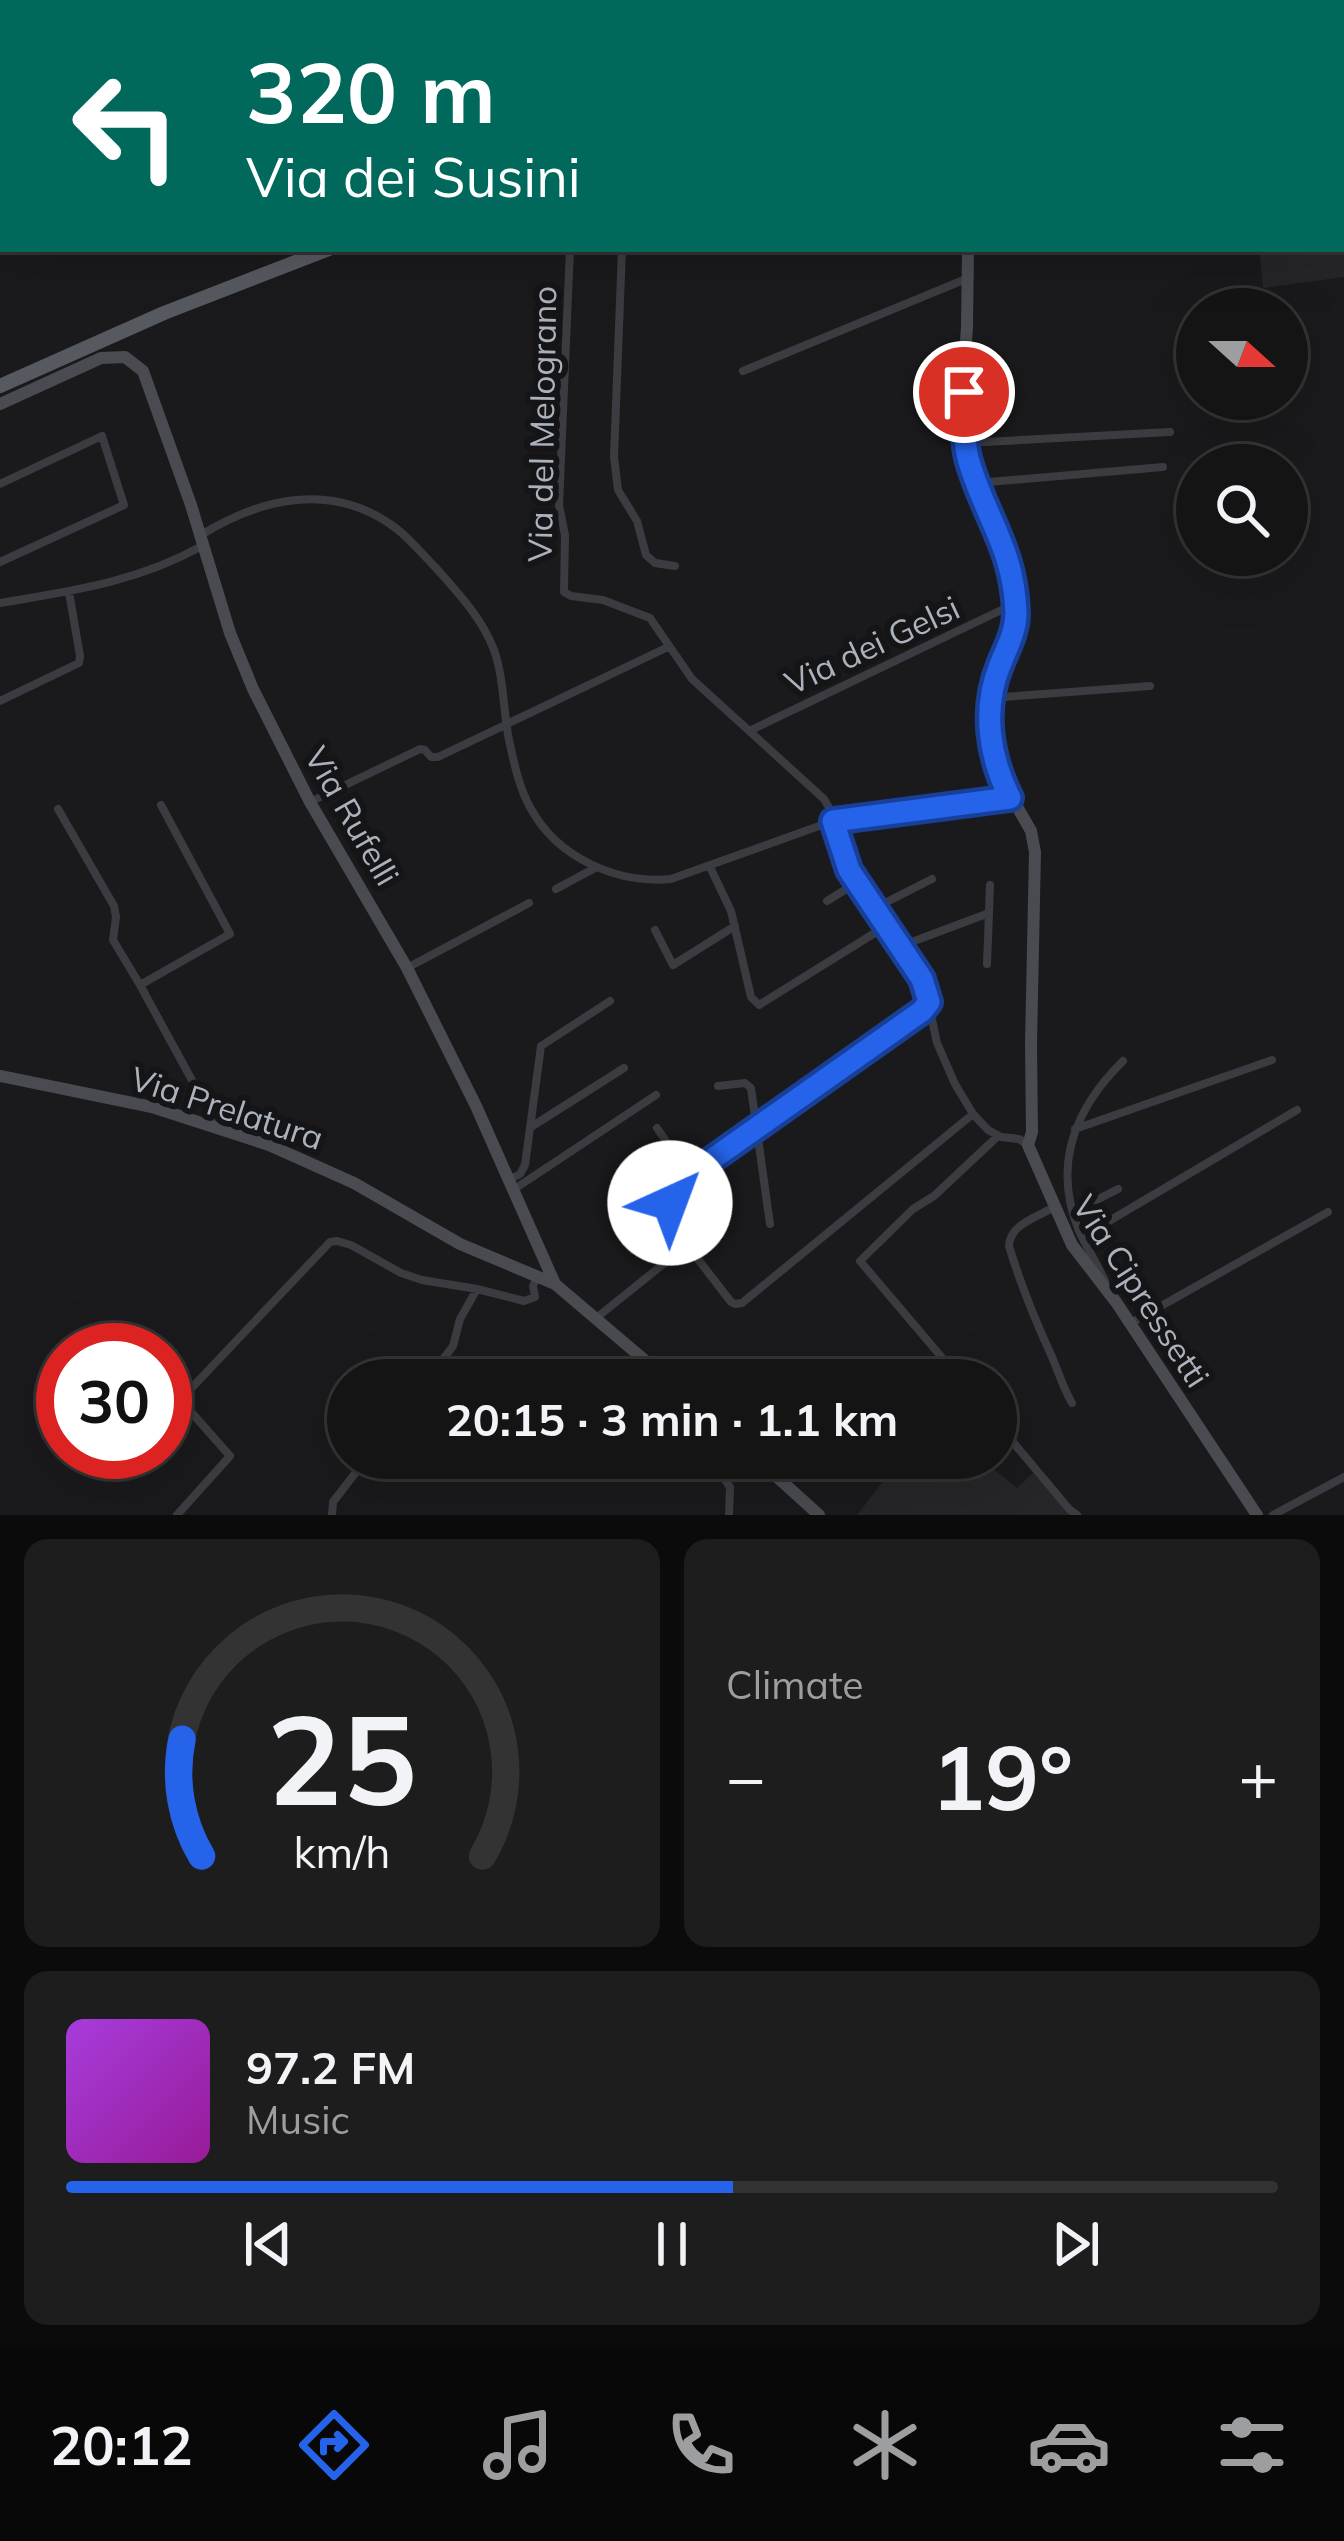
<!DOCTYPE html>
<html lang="en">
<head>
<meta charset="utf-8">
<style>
	body { margin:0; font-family:Mulish,sans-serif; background:#1d1d1e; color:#f1f3f6; height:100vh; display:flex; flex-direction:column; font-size:45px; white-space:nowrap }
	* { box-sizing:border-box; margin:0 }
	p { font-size:39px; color:#9d9ea0 }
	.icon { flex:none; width:66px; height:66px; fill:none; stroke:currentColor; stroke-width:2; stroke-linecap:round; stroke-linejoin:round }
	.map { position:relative; height:1515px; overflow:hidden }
	.panel { display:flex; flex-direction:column; gap:24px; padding:24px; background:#0b0b0c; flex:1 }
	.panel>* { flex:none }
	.guide { position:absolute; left:0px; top:0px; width:1344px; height:252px; box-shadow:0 12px 48px #0002,0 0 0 3px #333334; background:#00695c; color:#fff; overflow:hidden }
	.needle { width:78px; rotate:111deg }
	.tools { position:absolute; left:1176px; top:288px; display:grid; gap:24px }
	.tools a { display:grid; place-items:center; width:132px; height:132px; border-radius:50%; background:#141415; box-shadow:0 12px 48px #0002,0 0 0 3px #333334; font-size:60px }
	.speed { position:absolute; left:36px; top:1323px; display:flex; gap:24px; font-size:60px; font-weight:700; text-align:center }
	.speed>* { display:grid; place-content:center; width:156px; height:156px; border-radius:50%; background:#141415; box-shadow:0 12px 48px #0002,0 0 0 3px #333334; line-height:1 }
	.speed .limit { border:18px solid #d22; background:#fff; color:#111 }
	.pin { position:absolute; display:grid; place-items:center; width:102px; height:102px; color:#fff; margin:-51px; border:6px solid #fff; border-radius:50%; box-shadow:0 3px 12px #0007 }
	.me { position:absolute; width:132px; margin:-66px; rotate:43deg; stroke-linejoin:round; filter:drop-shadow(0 0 9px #0008) }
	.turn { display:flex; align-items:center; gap:42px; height:252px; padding:0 48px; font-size:54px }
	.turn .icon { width:156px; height:156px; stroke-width:2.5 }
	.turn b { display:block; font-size:84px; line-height:102px }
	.big { font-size:90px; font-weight:700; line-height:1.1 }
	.panel .widget { flex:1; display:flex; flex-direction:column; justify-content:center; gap:18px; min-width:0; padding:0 42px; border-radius:24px; background:#1d1d1e }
	.panel .dial { align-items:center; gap:0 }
	.dial svg { height:312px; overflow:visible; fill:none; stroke:#333334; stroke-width:7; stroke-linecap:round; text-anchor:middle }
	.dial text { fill:#f1f3f6; stroke:none }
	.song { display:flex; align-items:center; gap:36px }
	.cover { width:144px; height:144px; border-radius:18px; background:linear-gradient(135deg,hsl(280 70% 55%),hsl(300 70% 35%)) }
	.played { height:12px; border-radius:6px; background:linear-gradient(90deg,#2563eb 55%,#333334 55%) }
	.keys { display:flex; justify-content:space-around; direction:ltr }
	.heat { display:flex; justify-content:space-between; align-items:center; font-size:66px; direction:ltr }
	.panel .tiles { flex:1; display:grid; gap:24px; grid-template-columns:1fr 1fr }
	.widget:last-child { grid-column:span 2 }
	.trip { position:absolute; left:327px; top:1359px; width:690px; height:120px; border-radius:60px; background:#141415; box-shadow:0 12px 48px #0002,0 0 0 3px #333334; font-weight:700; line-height:120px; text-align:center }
	.dock { display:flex; height:192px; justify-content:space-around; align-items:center; background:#080808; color:#9d9ea0 }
	.dock .icon { width:84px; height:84px }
	.dock .on { color:#2563eb }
	.dock b { font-size:54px; color:#f1f3f6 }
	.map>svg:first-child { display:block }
	.built { fill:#262629 }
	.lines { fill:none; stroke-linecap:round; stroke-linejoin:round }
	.street { stroke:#3b3c41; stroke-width:8 }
	.secondary { stroke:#494b51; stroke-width:12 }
	.primary { stroke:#575960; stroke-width:14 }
	.route-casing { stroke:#184099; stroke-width:30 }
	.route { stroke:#2563eb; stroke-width:21 }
	.labels { text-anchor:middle; stroke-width:12; stroke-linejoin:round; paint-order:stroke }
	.street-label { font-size:33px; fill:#acb2bc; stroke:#151517 }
</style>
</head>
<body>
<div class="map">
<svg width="1344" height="1515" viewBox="0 0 1344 1515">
	<rect width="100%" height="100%" fill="#1a1a1c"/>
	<path class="built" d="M1341 216 1344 218V277L1263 288 1259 249H1341Z
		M901 1458H980L1017 1488 1033 1473 1071 1515H857Z"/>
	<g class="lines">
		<path class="street" d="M562 0 563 3
			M1010 0 1012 3
			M1290 0 1291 3
			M1341 179 1344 190
			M570 249 559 505 565 535 564 592 571 596 603 600 650 618 692 679 824 799 831 811 834 832 851 874 924 982 937 1043 955 1084 973 1114 988 1130 1001 1137 1019 1139 1027 1144
			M622 249 614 457 618 490 637 521 646 555 655 563 675 566
			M743 371 966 279
			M966 443 1170 432
			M977 483 1163 467
			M0 484 102 436 124 505 0 562
			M201 535C263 497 334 481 397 529 411 540 423 555 436 568 458 593 482 618 494 650 504 678 503 710 509 740 514 763 519 788 531 809 558 858 617 884 671 879L833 821 1010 798
			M0 603C72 591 137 582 202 546
			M991 698 1150 686
			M0 701 79 663 80 656 69 592
			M749 731 1014 604
			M310 802 420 749 425 750 431 757H438L668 647
			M161 805 230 934 140 985 217 1126
			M58 809 114 906 116 917 113 940 140 985
			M710 867 731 911 751 997 759 1005 886 926
			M556 889 595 868
			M827 901 856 883
			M873 909 932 879
			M989 913 990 885
			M655 930 673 965 735 926
			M901 946 989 913 987 964
			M407 968 529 903
			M718 1086 745 1083 751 1088 770 1224
			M531 1127 624 1068
			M657 1128 690 1176
			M1075 1129 1272 1060
			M510 1179 520 1174 525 1165 541 1046 610 1001
			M513 1190 656 1095
			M1054 1207C1036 1218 1010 1224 1009 1246 1021 1286 1035 1320 1052 1357 1059 1373 1063 1388 1072 1403
			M1073 1212 1118 1189
			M1082 1237 1297 1110
			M687 1245C676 1227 663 1206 677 1187L756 1127 919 1013 928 1003
			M1105 1281C1097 1264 1087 1248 1079 1231 1052 1165 1075 1108 1123 1061
			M595 1319 687 1245 731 1302 735 1304 742 1303 973 1114
			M1131 1323 1328 1212
			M427 1380 453 1346 460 1319 477 1289
			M961 1380 860 1261 913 1209 934 1196 998 1136
			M996 1422 1069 1509 1077 1515
			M710 1458 730 1487 729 1515
			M177 1515 230 1456 184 1404V1396L330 1242 337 1241 351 1245 401 1273 422 1280 477 1289 524 1301 535 1297 533 1286 537 1277
			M332 1515 333 1502 367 1458
			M1273 1515 1344 1477"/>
		<path class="secondary" d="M968 249 967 327 964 369 966 446 973 473 1007 554 1016 613 1012 637 992 688 991 746 999 775 1031 831 1035 852 1031 1044 1032 1132 1028 1145 1072 1245 1116 1302 1257 1515
			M0 404 101 358 125 357 143 371 191 505 230 633 253 689 310 802 407 968 476 1106 555 1284 668 1380
			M0 1076 152 1107 269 1145 354 1183 460 1244 555 1284
			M756 1458 819 1515"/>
		<path class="primary" d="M1079 3 1081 0
			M0 386 164 313 329 249"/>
	</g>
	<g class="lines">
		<g class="route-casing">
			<path id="route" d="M670 1203 674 1190 690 1175 922 1011 929 1002 922 979 849 870 833 821 1010 798C989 756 982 709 1000 665 1007 647 1016 632 1016 613 1014 550 987 520 970 465 962 441 966 415 964 392"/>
		</g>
		<use href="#route" class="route"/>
	</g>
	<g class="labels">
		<g class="street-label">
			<text transform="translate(542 424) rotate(-89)" y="12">Via del Melograno</text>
			<text transform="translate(872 645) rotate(-25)" y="12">Via dei Gelsi</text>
			<text transform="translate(352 816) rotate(60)" y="12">Via Rufelli</text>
			<text transform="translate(227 1108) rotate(18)" y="12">Via Prelatura</text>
			<text transform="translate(1141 1291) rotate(57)" y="12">Via Cipressetti</text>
		</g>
	</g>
</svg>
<div class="tools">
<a><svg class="needle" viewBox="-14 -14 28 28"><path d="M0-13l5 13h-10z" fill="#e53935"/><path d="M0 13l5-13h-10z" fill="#9d9ea0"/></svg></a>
<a><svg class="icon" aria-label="search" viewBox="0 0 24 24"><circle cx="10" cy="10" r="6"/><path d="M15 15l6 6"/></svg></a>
</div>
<div class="speed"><div class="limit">30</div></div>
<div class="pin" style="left:964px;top:392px;background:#d93025"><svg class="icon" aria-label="arrive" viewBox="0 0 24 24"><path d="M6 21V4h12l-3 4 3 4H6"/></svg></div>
<svg class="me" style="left:670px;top:1203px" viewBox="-20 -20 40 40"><circle r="19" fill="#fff"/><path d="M0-13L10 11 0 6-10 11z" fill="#2563eb"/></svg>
<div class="trip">20:15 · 3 min · 1.1 km</div>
<div class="guide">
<div class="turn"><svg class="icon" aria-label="left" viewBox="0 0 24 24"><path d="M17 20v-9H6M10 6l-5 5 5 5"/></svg><div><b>320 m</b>Via dei Susini</div></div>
</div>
</div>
<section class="panel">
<div class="tiles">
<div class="widget dial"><svg viewBox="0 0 100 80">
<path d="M14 69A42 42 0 1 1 86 69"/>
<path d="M14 69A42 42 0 0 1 9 39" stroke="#2563eb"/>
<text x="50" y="56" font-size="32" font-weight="700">25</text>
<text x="50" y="72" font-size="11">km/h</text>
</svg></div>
<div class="widget"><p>Climate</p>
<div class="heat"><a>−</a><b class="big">19°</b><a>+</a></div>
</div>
<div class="widget">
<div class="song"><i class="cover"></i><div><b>97.2 FM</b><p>Music</p></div></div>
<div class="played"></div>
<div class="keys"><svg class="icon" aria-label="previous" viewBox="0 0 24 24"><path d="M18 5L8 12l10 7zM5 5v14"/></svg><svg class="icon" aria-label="pause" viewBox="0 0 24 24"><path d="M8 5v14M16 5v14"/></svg><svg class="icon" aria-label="next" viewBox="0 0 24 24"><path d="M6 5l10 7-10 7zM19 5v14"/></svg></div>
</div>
</div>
</section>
<nav class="dock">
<b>20:12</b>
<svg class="icon on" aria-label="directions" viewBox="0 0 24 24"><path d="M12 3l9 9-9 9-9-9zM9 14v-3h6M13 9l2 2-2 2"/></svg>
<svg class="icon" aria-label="music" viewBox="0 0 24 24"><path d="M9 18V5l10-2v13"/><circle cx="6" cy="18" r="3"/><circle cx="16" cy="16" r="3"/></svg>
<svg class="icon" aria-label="phone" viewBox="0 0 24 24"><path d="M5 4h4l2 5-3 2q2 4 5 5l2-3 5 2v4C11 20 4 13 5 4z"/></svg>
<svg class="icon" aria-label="climate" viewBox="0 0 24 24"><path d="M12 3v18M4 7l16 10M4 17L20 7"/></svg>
<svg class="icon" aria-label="car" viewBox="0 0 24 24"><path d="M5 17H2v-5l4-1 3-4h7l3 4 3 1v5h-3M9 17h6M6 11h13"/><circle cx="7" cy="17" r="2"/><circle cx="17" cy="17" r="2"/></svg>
<svg class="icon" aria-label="filters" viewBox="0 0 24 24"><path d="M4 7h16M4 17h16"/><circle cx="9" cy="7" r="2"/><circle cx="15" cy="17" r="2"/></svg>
</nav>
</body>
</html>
